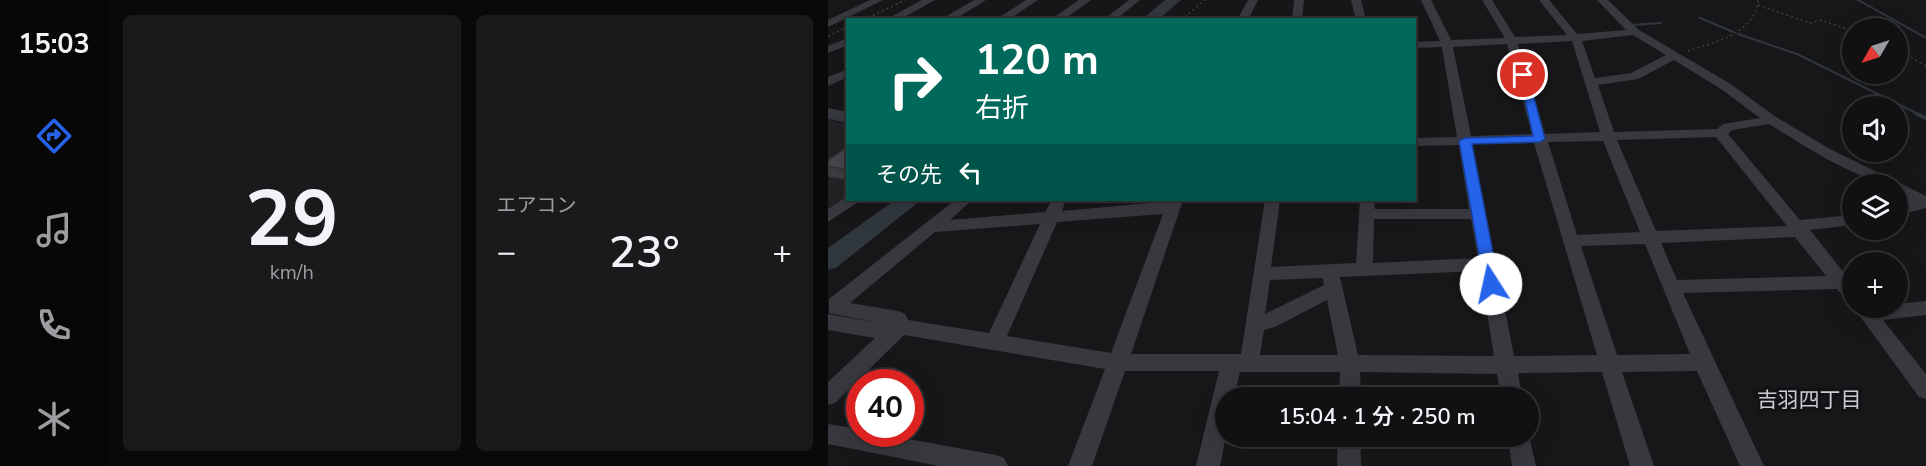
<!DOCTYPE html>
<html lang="ja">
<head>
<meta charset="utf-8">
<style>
	body { margin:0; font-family:"Nunito Sans","Noto Sans JP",sans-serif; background:#1a1a1c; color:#f1f3f6; height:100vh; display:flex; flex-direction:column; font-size:22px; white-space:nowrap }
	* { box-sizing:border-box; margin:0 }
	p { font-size:20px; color:#9c9da0 }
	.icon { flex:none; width:33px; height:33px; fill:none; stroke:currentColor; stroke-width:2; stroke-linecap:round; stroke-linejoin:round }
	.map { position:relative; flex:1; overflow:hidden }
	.panel { display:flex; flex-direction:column; gap:15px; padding:15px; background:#09090a; width:720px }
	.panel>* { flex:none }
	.hud { position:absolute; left:18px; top:18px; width:570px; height:183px; border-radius:0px; box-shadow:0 6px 24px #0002,0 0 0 2px #303133; background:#00695c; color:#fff; overflow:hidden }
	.needle { width:39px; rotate:231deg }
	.tools { position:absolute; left:1014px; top:18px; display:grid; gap:12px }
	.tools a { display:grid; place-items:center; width:66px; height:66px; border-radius:50%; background:#111113; box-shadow:0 6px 24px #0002,0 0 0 2px #303133; font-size:30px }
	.speed { position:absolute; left:18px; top:369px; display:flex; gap:12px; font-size:30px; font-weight:700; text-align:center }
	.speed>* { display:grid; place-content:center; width:78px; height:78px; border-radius:50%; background:#111113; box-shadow:0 6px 24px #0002,0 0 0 2px #303133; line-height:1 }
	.speed .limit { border:9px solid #d22; background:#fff; color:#111 }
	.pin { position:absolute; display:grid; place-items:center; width:51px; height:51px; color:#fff; margin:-26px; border:3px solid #fff; border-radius:50%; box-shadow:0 2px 6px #0007 }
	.me { position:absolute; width:66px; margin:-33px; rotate:350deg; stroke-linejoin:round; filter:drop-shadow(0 0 4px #0008) }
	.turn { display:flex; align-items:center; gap:21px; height:126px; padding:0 30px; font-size:27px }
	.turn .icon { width:78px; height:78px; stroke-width:2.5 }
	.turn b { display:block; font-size:42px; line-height:51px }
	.then { display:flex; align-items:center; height:57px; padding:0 30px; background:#0003; gap:12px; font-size:22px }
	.big { font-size:45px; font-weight:600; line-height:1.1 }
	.panel .tile { flex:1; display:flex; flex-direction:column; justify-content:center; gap:9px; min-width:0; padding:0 21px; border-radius:9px; background:#1a1a1c }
	.panel .dial { align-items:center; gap:0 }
	.dial b { font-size:78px; line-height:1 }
	.heat { display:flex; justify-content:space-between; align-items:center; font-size:33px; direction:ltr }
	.panel .tiles { flex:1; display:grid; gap:15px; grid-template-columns:repeat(2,1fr) }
	.trip { position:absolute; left:387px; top:387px; width:324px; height:60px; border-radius:30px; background:#111113; box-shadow:0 6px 24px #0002,0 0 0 2px #303133; font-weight:600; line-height:60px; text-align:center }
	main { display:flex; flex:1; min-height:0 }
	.dock { display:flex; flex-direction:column; width:108px; justify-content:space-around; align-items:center; background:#070708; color:#9c9da0 }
	.dock .icon { width:42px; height:42px }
	.dock .current { color:#2563eb }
	.dock b { font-size:27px; color:#f1f3f6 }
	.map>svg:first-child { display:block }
	.built { fill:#232326 }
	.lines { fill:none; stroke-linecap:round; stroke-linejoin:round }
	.stream-far1 { stroke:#30383e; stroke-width:2 }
	.stream { stroke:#30383e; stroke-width:4 }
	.river { fill:#30383e; fill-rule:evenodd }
	.path { stroke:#3e4044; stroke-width:1.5; stroke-dasharray:2 3; stroke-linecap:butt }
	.minor { fill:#38393e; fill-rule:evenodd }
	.wall { fill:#3c3d41 }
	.building { fill:#46474c; stroke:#313235; stroke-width:1.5 }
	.route { fill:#2563eb; stroke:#184099; stroke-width:1.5 }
	.labels { text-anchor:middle; stroke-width:6; stroke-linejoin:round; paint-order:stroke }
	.near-neighbourhood-label { font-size:21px; fill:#cbcdd4; stroke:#121214 }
</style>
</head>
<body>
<main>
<nav class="dock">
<b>15:03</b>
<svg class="icon current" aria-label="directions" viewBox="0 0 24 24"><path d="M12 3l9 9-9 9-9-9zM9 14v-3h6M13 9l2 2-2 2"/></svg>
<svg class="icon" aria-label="music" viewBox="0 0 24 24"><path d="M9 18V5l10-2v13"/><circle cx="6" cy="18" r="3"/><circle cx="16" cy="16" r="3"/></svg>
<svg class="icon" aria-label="phone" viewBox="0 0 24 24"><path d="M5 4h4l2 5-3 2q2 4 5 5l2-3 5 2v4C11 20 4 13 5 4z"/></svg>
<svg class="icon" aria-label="climate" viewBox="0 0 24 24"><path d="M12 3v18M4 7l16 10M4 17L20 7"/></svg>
</nav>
<section class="panel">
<div class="tiles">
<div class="tile dial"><b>29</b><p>km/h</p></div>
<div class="tile"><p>エアコン</p>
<div class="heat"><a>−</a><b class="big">23°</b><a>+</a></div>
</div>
</div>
</section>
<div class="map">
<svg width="1098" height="466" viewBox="0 0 1098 466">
	<rect width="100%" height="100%" fill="#171719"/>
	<path class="built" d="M0 120 20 124 19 196 0 209Z"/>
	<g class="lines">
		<path class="stream-far1" d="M1030 0 1098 38
			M872 18 905 32
			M804 25 833 23
			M910 34 969 54 1092 115"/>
		<path class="stream" d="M1089 114 1098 118
			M0 117 20 121"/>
		<path class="river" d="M337 0H353L330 20H313Z
			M67 200H93L9 267 0 270V248Z"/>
		<path class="path" d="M930 5 982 23 993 20 1024 31
			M36 20 77 0
			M353 20 377 0
			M0 36 20 27
			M1070 50 1098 66
			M860 51C887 42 927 34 930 0"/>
		<path class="minor" d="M42 0H55L0 27V20Z
			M94 0H107L71 20H57Z
			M146 0H158L126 20H112Z
			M198 0H210L180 20H167Z
			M251 0H263L235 20H222Z
			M301 0H312L287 20H275Z
			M420 0H430L420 20H409Z
			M466 0H476L474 20H464Z
			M523 0H533L538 20H528Z
			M593 0H603L623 40 677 38 654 0H664L687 37 739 35 711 0H721L749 34 798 30 769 0H780L811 30 901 83 948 117 1002 149 1098 196V208L1070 215V205L1082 200 1070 193V184C1032 184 974 144 941 124L904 130 900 134 972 220 1024 215V225L982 230 1024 283V302L1018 300 1009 289 855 293 936 466H912L869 371 794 372 826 466H802L774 372 690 373 694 398H673L669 374 532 372 533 398H511L512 372H412L406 398H398V436L392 466H368L391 371H297L264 466H240L277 369 76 335 7 403 0 405V382L47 338 0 330V314L56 324 1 313V299L127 200H144L122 220 217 212 224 200H238L234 211 355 200 303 354H413L437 200H452L443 267 528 263 532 200H546L547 209H641L631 145 586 146V138L629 137 614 47 586 48V42L612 41ZM805 35 838 55 803 73 767 78 754 41ZM744 41 772 132 717 134 690 44ZM679 44 704 134 643 136 625 47ZM846 60 893 89 932 118 895 124 889 129 786 132 770 85 810 79ZM888 137 959 226 828 231 789 140ZM775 141 812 232 749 235 720 142ZM706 143 769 355 686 356 644 144ZM335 214 283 353 179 336 229 222ZM546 219H643L650 258 545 263ZM212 224 161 333 80 320 77 314 70 311 22 303 107 232ZM967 237 998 276 849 280 833 243ZM817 244 862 354 789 355 753 246ZM652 271 666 356 530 355 512 277ZM495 278 496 285 437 314 442 280ZM499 300 510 355H432L436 330 447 327Z
			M20 38V45L0 53V46Z
			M20 69V77L0 86V77Z
			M0 108 20 112V120L0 116Z
			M19 196 20 200H33L0 222V209Z
			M1098 301V315L1055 320 1098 374V399L1091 397 1026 308H1070V304Z
			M0 424 32 429V434H53L168 455 176 458 180 466H111L0 444Z
			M700 432 708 466H684L680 436H700Z
			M510 436H532L533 466H509Z"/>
	</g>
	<path class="wall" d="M20 147V180L2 177 0 174V160Z"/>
	<path class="building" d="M20 147V170L0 166V160Z"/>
	<path class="route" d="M691 73 700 75 717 139 712 142 644 144 671 284 663 289 656 284 631 141 637 138 705 136Z"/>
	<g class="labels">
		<g class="near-neighbourhood-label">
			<text x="981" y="407">吉羽四丁目</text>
		</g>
	</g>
</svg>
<div class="tools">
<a><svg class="needle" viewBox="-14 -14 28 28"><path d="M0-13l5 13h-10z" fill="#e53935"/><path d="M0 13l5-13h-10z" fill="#9c9da0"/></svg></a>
<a><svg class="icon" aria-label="sound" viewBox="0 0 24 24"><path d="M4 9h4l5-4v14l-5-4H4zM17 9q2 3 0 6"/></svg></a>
<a><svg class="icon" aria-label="layers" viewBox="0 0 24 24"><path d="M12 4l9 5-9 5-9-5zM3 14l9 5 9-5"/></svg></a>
<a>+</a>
</div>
<div class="speed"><div class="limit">40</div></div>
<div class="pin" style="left:695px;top:75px;background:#d93025"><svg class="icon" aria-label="arrive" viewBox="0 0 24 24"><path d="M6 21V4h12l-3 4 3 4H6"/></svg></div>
<svg class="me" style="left:663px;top:284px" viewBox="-20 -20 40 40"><circle r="19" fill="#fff"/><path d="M0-13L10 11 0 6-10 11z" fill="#2563eb"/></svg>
<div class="trip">15:04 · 1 分 · 250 m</div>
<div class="hud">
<div class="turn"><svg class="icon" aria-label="right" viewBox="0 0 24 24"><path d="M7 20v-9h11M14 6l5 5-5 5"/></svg><div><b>120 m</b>右折</div></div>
<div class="then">その先<svg class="icon" aria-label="left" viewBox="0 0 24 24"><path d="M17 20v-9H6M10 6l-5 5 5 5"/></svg></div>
</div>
</div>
</main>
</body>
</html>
